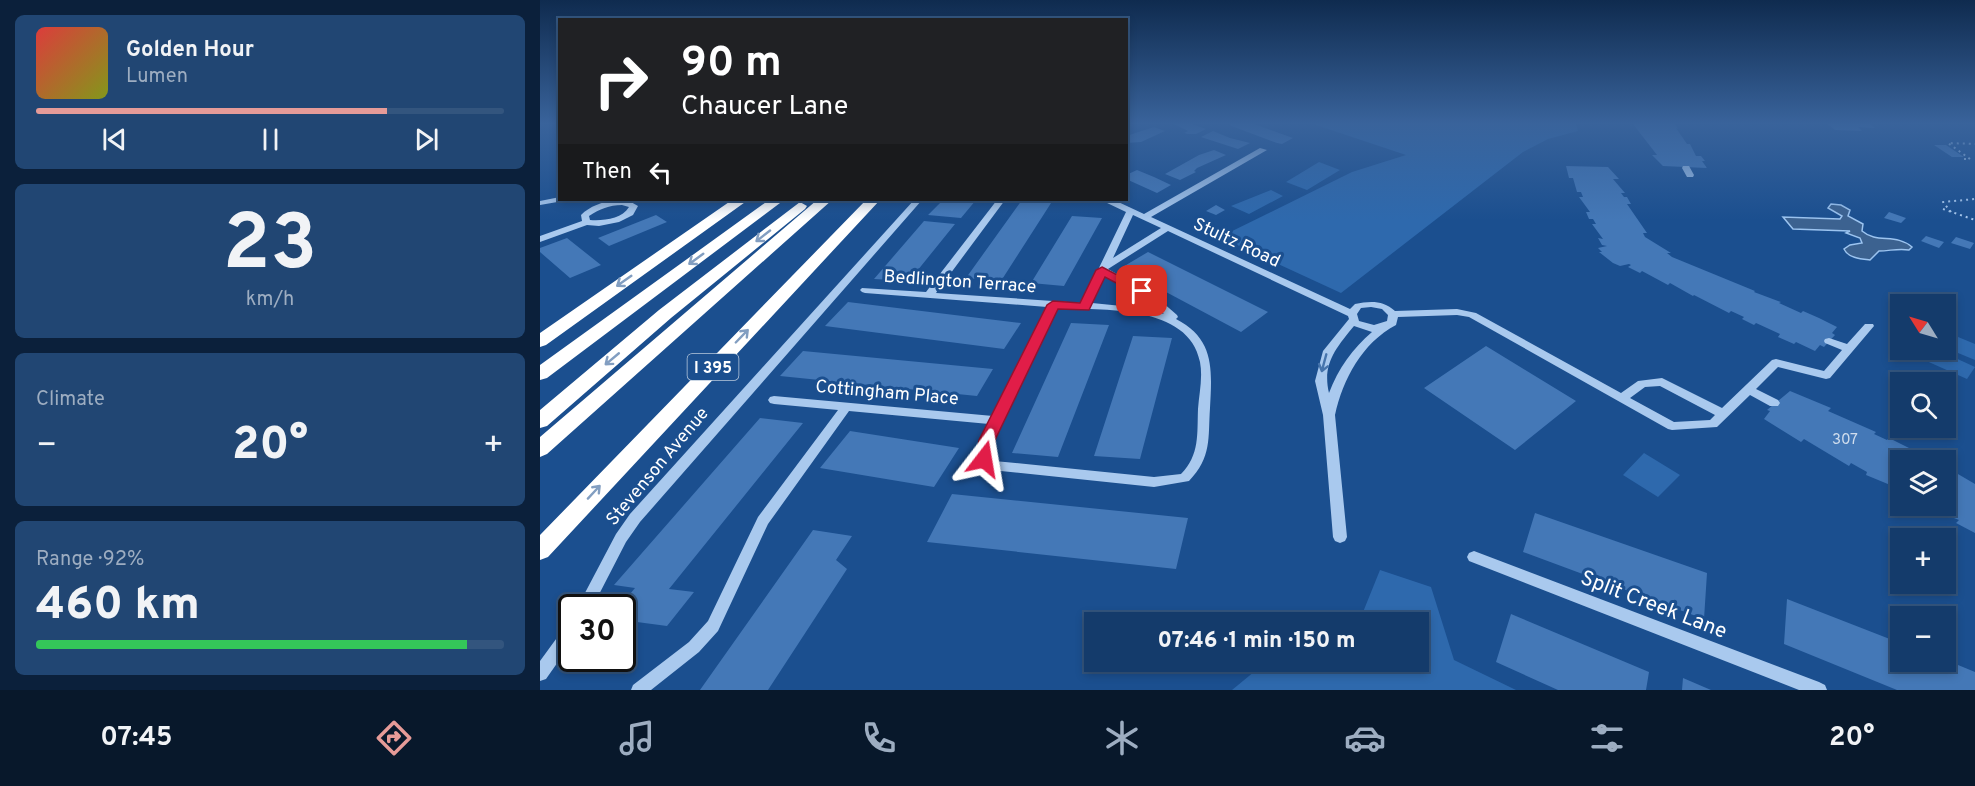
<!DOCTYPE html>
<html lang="en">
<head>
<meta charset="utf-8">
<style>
	body { margin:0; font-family:Overpass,sans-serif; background:#214673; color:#f1f3f6; height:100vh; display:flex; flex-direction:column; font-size:22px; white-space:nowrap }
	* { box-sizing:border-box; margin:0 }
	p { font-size:20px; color:#9dadc1 }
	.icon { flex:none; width:33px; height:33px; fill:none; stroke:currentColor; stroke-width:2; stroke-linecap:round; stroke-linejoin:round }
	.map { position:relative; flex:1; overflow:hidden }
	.side { display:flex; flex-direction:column; gap:15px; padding:15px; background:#0b203b; width:540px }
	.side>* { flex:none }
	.hud { position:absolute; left:18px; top:18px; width:570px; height:183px; border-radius:0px; box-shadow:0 3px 9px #0003,0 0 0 2px #33557e; background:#202124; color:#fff; overflow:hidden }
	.needle { width:39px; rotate:307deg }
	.tools { position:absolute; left:1350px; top:294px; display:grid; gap:12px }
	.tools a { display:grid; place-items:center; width:66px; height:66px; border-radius:0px; background:#143b6b; box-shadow:0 3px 9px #0003,0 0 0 2px #33557e; font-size:30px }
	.speed { position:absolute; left:18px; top:594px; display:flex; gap:12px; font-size:30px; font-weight:700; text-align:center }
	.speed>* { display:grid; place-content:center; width:78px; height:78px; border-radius:50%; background:#143b6b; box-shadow:0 3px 9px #0003,0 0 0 2px #33557e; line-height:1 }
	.speed .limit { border:3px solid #111; border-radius:9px; background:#fff; color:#111 }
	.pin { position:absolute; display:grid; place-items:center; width:51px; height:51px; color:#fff; margin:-26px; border-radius:12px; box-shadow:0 3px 9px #0006 }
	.me { position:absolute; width:66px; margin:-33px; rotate:14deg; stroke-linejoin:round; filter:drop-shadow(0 0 4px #0008) }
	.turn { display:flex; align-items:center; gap:21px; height:126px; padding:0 24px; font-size:27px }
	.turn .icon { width:78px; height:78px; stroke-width:2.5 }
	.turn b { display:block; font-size:42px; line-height:51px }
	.then { display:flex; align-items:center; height:57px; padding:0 24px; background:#0003; gap:12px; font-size:22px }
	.big { font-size:45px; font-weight:800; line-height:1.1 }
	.side .card { flex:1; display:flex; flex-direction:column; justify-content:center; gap:9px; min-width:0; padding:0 21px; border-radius:9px; background:#214673 }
	.side .dial { align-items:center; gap:0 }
	.dial b { font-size:78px; line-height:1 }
	.song { display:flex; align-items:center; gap:18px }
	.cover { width:72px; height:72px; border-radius:9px; background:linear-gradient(135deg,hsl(0 70% 55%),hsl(70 70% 35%)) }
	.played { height:6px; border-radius:3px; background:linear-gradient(90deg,#e69b98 75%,#33557e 75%) }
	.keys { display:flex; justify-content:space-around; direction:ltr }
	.heat { display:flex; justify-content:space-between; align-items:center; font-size:33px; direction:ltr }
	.charge { height:9px; border-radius:4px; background:linear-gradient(90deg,#34c759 92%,#33557e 0) }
	.trip { position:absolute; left:544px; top:612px; width:345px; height:60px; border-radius:0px; background:#143b6b; box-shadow:0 3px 9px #0003,0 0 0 2px #33557e; font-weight:800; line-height:60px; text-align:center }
	.dock { display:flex; height:96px; justify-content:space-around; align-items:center; background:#08182b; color:#9dadc1 }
	.dock .icon { width:42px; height:42px }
	.dock .current { color:#e69b98 }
	.dock b { font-size:27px; color:#f1f3f6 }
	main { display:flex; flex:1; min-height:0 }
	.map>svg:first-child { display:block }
	.green { fill:#2e69ad }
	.water { fill:#3c6290; stroke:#9cc4f0; stroke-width:1.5 }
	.building { fill:#4478b7 }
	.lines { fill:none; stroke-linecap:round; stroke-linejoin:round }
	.path { stroke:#a9c9ee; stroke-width:2; stroke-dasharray:2 4; stroke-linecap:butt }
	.minor { fill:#a9c9ee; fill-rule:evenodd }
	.highway { fill:#fff; fill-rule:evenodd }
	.oneway { stroke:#829ec1 }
	.oneway2 { stroke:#4674ac }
	.route { fill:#e11d48; stroke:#92132f; stroke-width:1.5 }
	.labels { text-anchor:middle; stroke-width:6; stroke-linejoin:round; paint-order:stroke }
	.number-label { font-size:15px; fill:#d0dded }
	.shield { fill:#1b4f8f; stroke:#bbcadd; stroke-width:1.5 }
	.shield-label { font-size:16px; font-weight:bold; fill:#fff }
	.street-label { font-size:18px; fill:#fff; stroke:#1b4f8f }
	.near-street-label { font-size:21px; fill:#fff; stroke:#1b4f8f }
</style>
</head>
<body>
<main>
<section class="side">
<div class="card">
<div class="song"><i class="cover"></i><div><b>Golden Hour</b><p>Lumen</p></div></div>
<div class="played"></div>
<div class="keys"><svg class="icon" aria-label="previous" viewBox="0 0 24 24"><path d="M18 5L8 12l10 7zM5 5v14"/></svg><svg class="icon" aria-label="pause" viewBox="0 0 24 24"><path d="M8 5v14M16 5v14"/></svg><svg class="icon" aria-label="next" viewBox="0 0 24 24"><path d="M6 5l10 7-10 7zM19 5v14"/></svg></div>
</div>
<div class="card dial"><b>23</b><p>km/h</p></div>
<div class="card"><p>Climate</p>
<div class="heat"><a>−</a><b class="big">20°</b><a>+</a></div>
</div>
<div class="card"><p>Range · 92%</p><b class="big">460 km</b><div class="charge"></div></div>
</section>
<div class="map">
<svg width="1435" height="690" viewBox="0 0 1435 690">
	<rect width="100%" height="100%" fill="#1b4f8f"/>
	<path class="green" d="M773 124H1036L1038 131 1008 139 983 152 801 293 680 237 812 172 866 155Z
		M779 162 800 170 767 190 746 182Z
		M731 190 743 196 709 214 691 206Z
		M1406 332 1435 344V360L1406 348Z
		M1360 341V350H1398L1435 367 1427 379 1355 347Z
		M1104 453 1140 475 1118 497 1083 475Z
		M840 570 891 587 914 660 976 690H692L726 662H879V622H819Z"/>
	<path class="water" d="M1291 204 1301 205 1310 210 1308 216 1323 224 1322 231C1337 244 1356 233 1372 247L1369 250C1358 248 1350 251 1339 251L1330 260C1321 259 1308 258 1304 249L1310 245 1322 243 1320 238 1306 233 1310 231 1253 229 1243 217 1300 219 1302 216 1288 208Z"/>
	<path class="building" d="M634 124H652L666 129 656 134H648L644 133 648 131Z
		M692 124H714L753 138 742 144 737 143 689 125Z
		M1093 124H1135L1138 129 1136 128 1147 144H1150L1156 156H1161L1165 161H1162L1167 168 1123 166 1112 155H1117Z
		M1288 124H1330L1335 128 1318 127 1322 131 1295 130Z
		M614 127 625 131 601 142 586 143V136Z
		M673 131 690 138 710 143 698 149 661 137Z
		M1394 145H1406L1424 157H1412Z
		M674 150 686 155 657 168 654 171 656 172 640 180 625 174 659 155Z
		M1026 166 1068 167 1079 179H1073L1085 193H1081L1084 197H1087L1091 204H1087L1107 233H1103L1105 237 1131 253H1127L1132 257 1215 291 1214 292 1241 302 1239 303 1261 313 1263 311 1279 318 1297 327 1292 333 1295 335 1284 347 1280 345 1275 351 1256 342 1254 344 1238 337 1240 334 1216 323 1214 325 1202 319 1204 317 1191 311 1189 313 1154 295 1153 296 1130 283 1128 285 1102 271 1100 273 1088 267 1091 265 1089 264 1080 266 1073 263 1059 252H1062L1058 248 1067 246 1062 245 1058 238 1063 239 1052 224H1056L1053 219H1049L1046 212H1050L1039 197H1043L1041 192H1037L1033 178H1029Z
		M597 170 614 177 631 185 617 193 586 179V175Z
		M403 200H436L421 218 388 215Z
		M482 200H513L461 281 426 278Z
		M676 205 685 210 676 215 666 211Z
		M1349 212 1366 218 1361 223 1344 218Z
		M116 215 127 222 69 246 58 238Z
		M532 216 562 218 524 286 491 283Z
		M384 221 415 224 369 281 334 279Z
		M1386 236 1404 242 1399 248 1381 241Z
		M1416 237 1434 243 1430 249 1411 243Z
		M27 238 61 265 30 278 0 252V248Z
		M608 252 728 312 701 332 581 268Z
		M308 302 481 323 464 349 285 326Z
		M531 323 569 325 518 457 472 453Z
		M593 336 632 338 600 459 554 456Z
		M946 346 1036 401 975 450 884 388Z
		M263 351 453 369 437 396 240 376Z
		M1250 391 1291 408 1288 411 1336 432 1334 434 1347 440 1349 438 1369 448 1368 451 1387 460H1360V489L1326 475 1327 472 1311 463 1309 466 1264 439 1261 442 1224 419 1230 411 1227 410Z
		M220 418 263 423 129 589 154 592 127 626 82 620V608H78L95 588 74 585Z
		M310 431 419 448 394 487 280 468Z
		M1406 467 1435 484V533L1416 523 1419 520 1384 506H1406Z
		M412 494 648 518 636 569 387 542Z
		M995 513 1167 573 1164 619 983 552Z
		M273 530 312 536 296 560 307 569 228 690H160Z
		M1247 599 1360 643V662L1406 660 1435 672V690H1357L1244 644Z
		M971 614 1109 672 1106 690H1018L956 662Z
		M1143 678 1171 690H1142Z"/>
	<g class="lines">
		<path class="path" d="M1424 159H1430L1408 143 1435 144
			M1403 209 1435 220
			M1411 212 1403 202 1435 199"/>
		<path class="minor" d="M720 148 727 150 611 217 810 309 815 304C830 301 843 300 855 311L917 309 936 313 1081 393 1098 381 1122 378 1182 408 1232 360 1236 359 1284 371 1302 350 1285 343 1284 341 1285 339 1289 338 1307 344 1325 324H1333L1334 326 1290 378 1286 379 1238 367 1216 389 1238 400 1240 403 1238 406H1230L1210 395 1177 427 1132 430 1128 429 929 317 917 315 858 317 856 325C822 343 803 379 795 415L807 537 805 541 800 543 795 541 793 537 783 415 775 381 783 351 809 319 808 316 628 231 568 269 614 295 637 315 638 317 636 319C675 339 672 370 670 408 668 438 672 457 649 481L614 487 451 470 447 468 438 459 441 439 449 424 309 411 228 524 178 631 159 652 111 690H91L93 685 149 642 168 621 218 517 298 410 234 404 230 403 228 400 230 397 234 396 453 416 507 307 325 293 322 292 320 290 322 288 386 292 457 200H465L396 293 542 303 586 212 565 202 564 200H574L604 214ZM593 215 621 228 573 258ZM565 275 608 299 624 314 602 308 552 303ZM831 307 842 309 848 315 847 321 834 325 819 321 817 314 821 308ZM516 308C561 310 649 304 660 362 663 378 659 394 658 409 657 433 660 455 641 474L614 477 465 462 454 461 450 457 453 439ZM814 326 832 332C813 348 798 369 789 393 782 364 796 348 814 326ZM1120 386 1175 415 1170 420 1134 422 1090 398 1105 387Z
			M1143 166H1149L1154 175 1153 177H1147L1142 168Z
			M20 197V200H24L23 201 0 205V201Z
			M75 200 91 202 98 206 93 215 79 222 59 226 47 225 0 242V236L42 221 41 215C50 206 62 202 75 200ZM82 205 89 207C82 219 63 221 50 220L49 216C60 209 69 205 82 205Z
			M374 200H382L100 522 86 542 52 608H37L76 534 90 514Z
			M934 551 1279 682 1285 685 1287 690H1259L929 561 927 557 929 553Z
			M32 622V642L6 679 0 681V661L27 624Z"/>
		<path class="highway" d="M192 200H208L6 345 0 347V333Z
			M229 200H244L7 378 0 380V365Z
			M277 200H292L7 454 0 457V437Z
			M326 200H340L8 557 0 560V535Z
			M260 202 267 206 265 209 131 318 7 426 0 428V410L119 310Z"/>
	</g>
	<defs><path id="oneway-shaft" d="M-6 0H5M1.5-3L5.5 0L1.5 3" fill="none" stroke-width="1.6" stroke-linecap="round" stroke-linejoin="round" transform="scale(1.5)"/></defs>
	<g class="oneway">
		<use href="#oneway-shaft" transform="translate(223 236) rotate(142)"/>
		<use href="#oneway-shaft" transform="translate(156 259) rotate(144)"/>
		<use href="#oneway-shaft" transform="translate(84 281) rotate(145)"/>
		<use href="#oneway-shaft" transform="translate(202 336) rotate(-46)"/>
		<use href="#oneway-shaft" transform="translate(72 359) rotate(140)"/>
		<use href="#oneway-shaft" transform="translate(54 492) rotate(-47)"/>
	</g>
	<use class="oneway2" href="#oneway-shaft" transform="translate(784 363) rotate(105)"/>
	<linearGradient id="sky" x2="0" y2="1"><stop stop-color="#0f2b4f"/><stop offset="0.56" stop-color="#39639b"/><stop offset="1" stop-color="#39639b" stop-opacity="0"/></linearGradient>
	<rect width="1435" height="220" fill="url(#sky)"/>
	<path class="route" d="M562 267 608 291 606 294H597L565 277 549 310 518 309 455 440 452 459 444 465 439 463 436 459 439 440 507 305 513 301 540 303 556 270Z"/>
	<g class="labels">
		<g class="number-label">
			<text x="1305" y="444">307</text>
		</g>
		<rect class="shield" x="147.5" y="354" width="51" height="26" rx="4.5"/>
		<g class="shield-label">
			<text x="173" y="373">I 395</text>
		</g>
		<g class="street-label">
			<text transform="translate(697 242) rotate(25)" y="6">Stultz Road</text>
			<text transform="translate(420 281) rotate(4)" y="6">Bedlington Terrace</text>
			<text transform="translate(347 392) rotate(5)" y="6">Cottingham Place</text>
			<text transform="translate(117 466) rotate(-50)" y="6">Stevenson Avenue</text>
		</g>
		<g class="near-street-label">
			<text transform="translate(1114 604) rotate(21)" y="7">Split Creek Lane</text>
		</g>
	</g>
</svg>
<div class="tools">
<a><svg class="needle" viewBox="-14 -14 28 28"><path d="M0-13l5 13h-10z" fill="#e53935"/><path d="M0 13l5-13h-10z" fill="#9dadc1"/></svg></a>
<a><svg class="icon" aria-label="search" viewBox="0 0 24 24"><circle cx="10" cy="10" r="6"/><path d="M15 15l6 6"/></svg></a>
<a><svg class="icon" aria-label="layers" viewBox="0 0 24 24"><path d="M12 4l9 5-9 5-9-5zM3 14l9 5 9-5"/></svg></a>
<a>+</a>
<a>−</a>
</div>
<div class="speed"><div class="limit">30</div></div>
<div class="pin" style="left:602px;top:291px;background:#d93025"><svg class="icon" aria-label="arrive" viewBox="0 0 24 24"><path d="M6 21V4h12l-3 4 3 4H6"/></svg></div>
<svg class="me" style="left:444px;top:459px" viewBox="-20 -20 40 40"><path d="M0-17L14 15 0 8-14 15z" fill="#e11d48" stroke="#fff" stroke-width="4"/></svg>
<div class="trip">07:46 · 1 min · 150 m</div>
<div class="hud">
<div class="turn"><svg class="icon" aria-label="right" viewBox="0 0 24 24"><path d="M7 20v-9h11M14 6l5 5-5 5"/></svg><div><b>90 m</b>Chaucer Lane</div></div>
<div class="then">Then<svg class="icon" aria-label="left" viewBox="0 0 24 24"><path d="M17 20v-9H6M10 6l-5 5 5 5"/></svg></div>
</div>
</div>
</main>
<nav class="dock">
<b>07:45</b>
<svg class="icon current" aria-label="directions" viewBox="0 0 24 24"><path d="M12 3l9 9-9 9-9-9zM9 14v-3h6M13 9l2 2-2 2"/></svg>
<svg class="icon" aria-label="music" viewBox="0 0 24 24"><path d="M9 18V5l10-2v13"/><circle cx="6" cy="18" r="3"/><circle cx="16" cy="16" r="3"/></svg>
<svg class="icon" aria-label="phone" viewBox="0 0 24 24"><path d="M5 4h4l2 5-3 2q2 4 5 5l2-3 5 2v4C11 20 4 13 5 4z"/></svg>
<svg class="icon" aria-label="climate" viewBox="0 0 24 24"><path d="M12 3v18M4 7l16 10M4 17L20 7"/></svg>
<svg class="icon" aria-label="car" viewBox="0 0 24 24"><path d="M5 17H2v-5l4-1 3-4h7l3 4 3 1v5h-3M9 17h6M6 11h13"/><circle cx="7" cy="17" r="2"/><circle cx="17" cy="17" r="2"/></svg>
<svg class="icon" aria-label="filters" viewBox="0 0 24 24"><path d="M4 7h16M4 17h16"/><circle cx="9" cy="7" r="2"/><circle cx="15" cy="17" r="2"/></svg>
<b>20°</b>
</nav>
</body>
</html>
